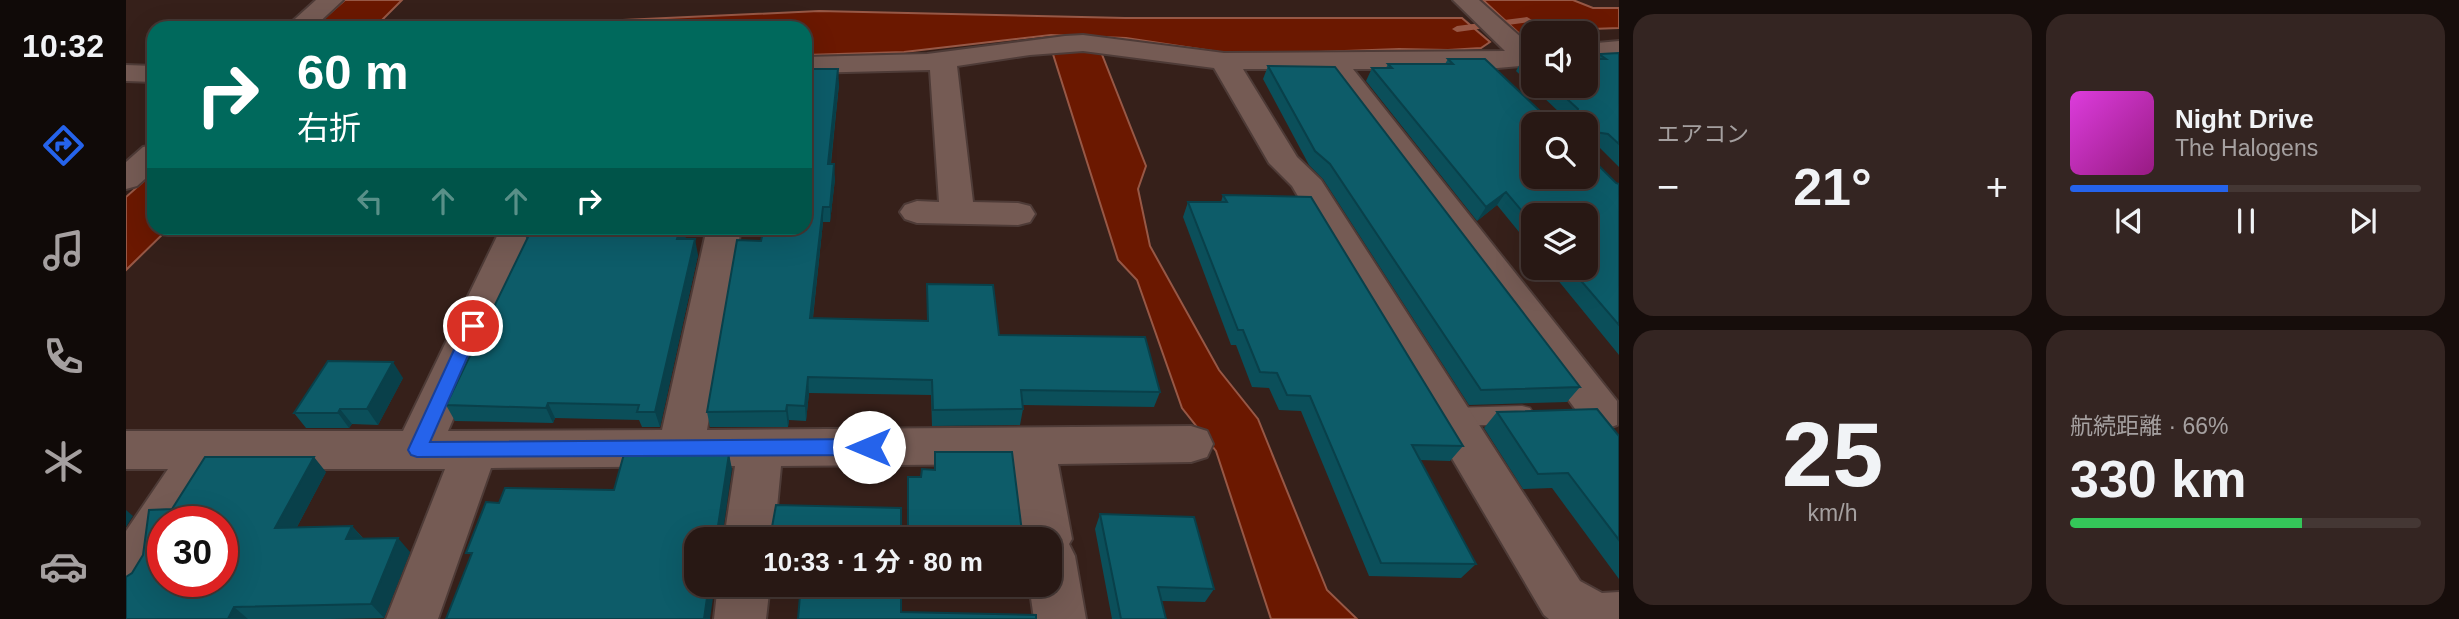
<!DOCTYPE html>
<html lang="ja">
<head>
<meta charset="utf-8">
<style>
	body { margin:0; font-family:Helvetica,"Noto Sans JP",sans-serif; background:#342522; color:#f1f3f6; height:100vh; display:flex; flex-direction:column; font-size:26px; white-space:nowrap }
	* { box-sizing:border-box; margin:0 }
	p { font-size:23px; color:#a5a0a0 }
	.icon { flex:none; width:38px; height:38px; fill:none; stroke:currentColor; stroke-width:2; stroke-linecap:round; stroke-linejoin:round }
	.map { position:relative; flex:1; overflow:hidden }
	.panel { display:flex; flex-direction:column; gap:14px; padding:14px; background:#160d0b; width:840px }
	.panel>* { flex:none }
	.banner { position:absolute; left:21px; top:21px; width:665px; height:214px; border-radius:21px; box-shadow:0 7px 28px #0002,0 0 0 2px #443734; background:#00695c; color:#fff; overflow:hidden }
	.controls { position:absolute; left:1395px; top:21px; display:grid; gap:14px }
	.controls a { display:grid; place-items:center; width:77px; height:77px; border-radius:14px; background:#281814; box-shadow:0 7px 28px #0002,0 0 0 2px #443734; font-size:35px }
	.speed { position:absolute; left:21px; top:506px; display:flex; gap:14px; font-size:35px; font-weight:700; text-align:center }
	.speed>* { display:grid; place-content:center; width:91px; height:91px; border-radius:50%; background:#281814; box-shadow:0 7px 28px #0002,0 0 0 2px #443734; line-height:1 }
	.speed .limit { border:10px solid #d22; background:#fff; color:#111 }
	.pin { position:absolute; display:grid; place-items:center; width:60px; height:60px; color:#fff; margin:-30px; border:4px solid #fff; border-radius:50%; box-shadow:0 2px 7px #0007 }
	.me { position:absolute; width:77px; margin:-38px; rotate:270deg; stroke-linejoin:round; filter:drop-shadow(0 0 5px #0008) }
	.turn { display:flex; align-items:center; gap:24px; height:147px; padding:0 35px; font-size:32px }
	.turn .icon { width:91px; height:91px; stroke-width:2.5 }
	.turn b { display:block; font-size:49px; line-height:60px }
	.lanes { display:flex; align-items:center; height:66px; padding:0 35px; background:#0003; justify-content:center; gap:35px; direction:ltr }
	.lanes .off { opacity:.35 }
	.big { font-size:52px; font-weight:700; line-height:1.1 }
	.panel .card { flex:1; display:flex; flex-direction:column; justify-content:center; gap:10px; min-width:0; padding:0 24px; border-radius:21px; background:#342522 }
	.panel .dial { align-items:center; gap:0 }
	.dial b { font-size:91px; line-height:1 }
	.song { display:flex; align-items:center; gap:21px }
	.cover { width:84px; height:84px; border-radius:10px; background:linear-gradient(135deg,hsl(300 70% 55%),hsl(310 70% 35%)) }
	.played { height:7px; border-radius:4px; background:linear-gradient(90deg,#2563eb 45%,#443734 45%) }
	.keys { display:flex; justify-content:space-around; direction:ltr }
	.heat { display:flex; justify-content:space-between; align-items:center; font-size:38px; direction:ltr }
	.charge { height:10px; border-radius:5px; background:linear-gradient(90deg,#34c759 66%,#443734 0) }
	.panel .tiles { flex:1; display:grid; gap:14px; grid-template-columns:repeat(2,1fr) }
	.trip { position:absolute; left:558px; top:527px; width:378px; height:70px; border-radius:21px; background:#281814; box-shadow:0 7px 28px #0002,0 0 0 2px #443734; font-weight:700; line-height:70px; text-align:center }
	main { display:flex; flex:1; min-height:0 }
	.dock { display:flex; flex-direction:column; width:126px; justify-content:space-around; align-items:center; background:#100a08; color:#a5a0a0 }
	.dock .icon { width:49px; height:49px }
	.dock .active { color:#2563eb }
	.dock b { font-size:32px; color:#f1f3f6 }
	.map>svg:first-child { display:block }
	.water { fill:#6b1800; stroke:#975846; stroke-width:2 }
	.lines { fill:none; stroke-linecap:round; stroke-linejoin:round }
	.stream { fill:#975846; fill-rule:evenodd }
	.lane-casing { stroke:#4e3b37; stroke-width:3 }
	.street-casing { stroke:#4e3b37; stroke-width:4 }
	.lane { fill:#755b54; fill-rule:evenodd }
	.street { fill:#755b54; fill-rule:evenodd }
	.wall { fill:#0b4f5a }
	.shaded-wall { fill:#09404a }
	.building { fill:#0d5c69; stroke:#09404a; stroke-width:2; fill-rule:evenodd }
	.route { fill:#2563eb; stroke:#184099; stroke-width:2 }
</style>
</head>
<body>
<main>
<nav class="dock">
<b>10:32</b>
<svg class="icon active" aria-label="directions" viewBox="0 0 24 24"><path d="M12 3l9 9-9 9-9-9zM9 14v-3h6M13 9l2 2-2 2"/></svg>
<svg class="icon" aria-label="music" viewBox="0 0 24 24"><path d="M9 18V5l10-2v13"/><circle cx="6" cy="18" r="3"/><circle cx="16" cy="16" r="3"/></svg>
<svg class="icon" aria-label="phone" viewBox="0 0 24 24"><path d="M5 4h4l2 5-3 2q2 4 5 5l2-3 5 2v4C11 20 4 13 5 4z"/></svg>
<svg class="icon" aria-label="climate" viewBox="0 0 24 24"><path d="M12 3v18M4 7l16 10M4 17L20 7"/></svg>
<svg class="icon" aria-label="car" viewBox="0 0 24 24"><path d="M5 17H2v-5l4-1 3-4h7l3 4 3 1v5h-3M9 17h6M6 11h13"/><circle cx="7" cy="17" r="2"/><circle cx="17" cy="17" r="2"/></svg>
</nav>
<div class="map">
<svg width="1493" height="619" viewBox="0 0 1493 619">
	<rect width="100%" height="100%" fill="#36201a"/>
	<path class="water" d="M219 0H276L248 28H187Z
		M1357 0H1447L1467 8H1493V28L1438 30 1397 37Z
		M693 11 999 18H1336L1364 42 1355 48 1322 50 1273 49 1113 55 1000 38 925 35 778 52 679 55V28H325Z
		M926 51 975 52 1020 166 1012 189 1024 246 1093 370 1132 419 1201 590 1231 619H1145L1090 451 1056 408 1011 280 992 260Z
		M28 172V228H43L0 270V197Z"/>
	<g class="lines">
		<path class="stream" d="M1401 17 1406 20 1404 22 1331 32 1326 29 1331 26Z"/>
		<g class="lane-casing">
			<path id="lane" d="M1396 406 1404 408 1408 415 1404 422 1396 424 1324 426 1316 424 1312 417 1316 410 1324 408Z"/>
		</g>
		<g class="street-casing">
			<path id="street" d="M190 0H217L187 28H159Z
				M1327 0H1353L1407 48V65L1360 69H1227L1491 401V425L1476 430 1461 425 1198 69H1117L1171 157 1195 180 1454 581 1476 593 1493 592V619H1423L1418 615 1166 186 1143 163 1088 68 957 51 904 55 831 66 847 202 892 203 904 206 909 214 904 222 892 225 791 223 779 219 774 212 779 205 791 201 813 202 804 70 679 73V57L801 54 939 36 957 35 1098 53 1379 51Z
				M1493 41V57L1460 60V44Z
				M0 65 28 66V82L0 81Z
				M28 145V171L11 186 0 189V162L17 147Z
				M375 228H409L322 431 536 430 581 228H615L581 430 1065 426 1081 431 1087 444 1081 457 1065 462 932 464 946 539 943 544 949 556 960 619H908L903 584H924V539H896L886 464 655 466 648 539H598L609 466 365 468 312 619H260L319 469H92L60 522H37C37 557 38 584 0 599V531L42 469H0V431H277Z
				M592 584H644L640 619H588Z"/>
		</g>
		<use href="#lane" class="lane"/>
		<use href="#street" class="street"/>
	</g>
	<path class="wall" d="M1493 53V167L1473 147 1468 146V161L1490 183 1493 184V355L1422 268H1460L1407 215V249L1371 205 1351 221 1240 81 1246 68H1260L1262 64H1319L1322 59 1416 113H1434L1390 71 1397 58H1407V86H1460L1469 59 1473 54Z
		M1142 66 1454 387 1441 402 1343 405 1197 179 1183 165 1137 79Z
		M713 84 705 164 709 179 704 222H697L687 318 801 320V284L873 335 1034 392 1028 407 897 405V409L894 425 806 426 805 395 683 393 680 421 663 420 662 427H584L581 412 635 241Z
		M1097 195 1337 446 1324 461 1294 460 1350 564 1335 578 1243 576 1175 411 1153 410 1143 388 1126 387 1110 345H1105L1057 217 1062 202H1095Z
		M400 228H562L559 239 572 255 534 427H516L513 420 429 418 427 423 329 421 320 405 401 240 398 233Z
		M277 378 252 425 226 424 223 428H180L168 413Z
		M1371 412 1493 436V579L1426 488 1397 489 1358 428Z
		M809 452 896 532 894 539H781L782 477H795L808 470Z
		M200 472 171 527 226 526 237 538 284 552 258 618 205 619H0L6 573Z
		M974 514 1088 589 1079 602 1036 601 1040 619H986L969 529Z
		M644 584H775L672 619 674 593H646Z"/>
	<path class="shaded-wall" d="M712 69 713 84 703 179 702 164Z
		M708 164 709 179 704 222V207Z
		M1380 192 1371 205 1351 221 1360 207Z
		M697 207V222L685 334 684 318Z
		M554 228H562L554 255 551 239Z
		M569 239 572 255 534 427 529 412Z
		M267 362 277 378 252 425 241 409Z
		M682 377 683 393 680 421 679 406Z
		M422 403 429 418 427 423 420 408Z
		M661 405 663 420 662 427 660 411Z
		M214 409 226 424 223 428 212 413Z
		M603 454 606 469 596 539 592 526Z
		M188 457 200 472 163 542 149 528Z
		M0 510 7 516 0 527Z
		M226 526 239 541 220 539Z
		M272 538 284 552 258 618 245 604Z
		M583 584H589L584 619H578Z
		M108 607 122 619H102Z"/>
	<path class="building" d="M1493 53V144L1482 134 1468 132V161L1490 183 1493 184V325L1444 268H1460V215H1407V224L1380 192 1360 207 1246 68H1266L1262 64H1327L1322 59H1359L1416 113 1450 114 1452 109 1427 86H1460V59H1480L1473 54ZM1407 124H1460V177H1407Z
		M1397 58H1407V67Z
		M1142 66 1209 67 1454 387 1355 390 1204 164 1189 151Z
		M679 69H712L702 164H708L704 207H697L684 318 802 321 801 284 867 285 873 335 1019 337 1034 392 895 390 897 409 807 410 806 380 682 377 679 406 661 405 660 411 581 412 611 240 635 241 638 228H679Z
		M1097 195 1185 197 1337 446 1286 445 1350 564 1255 563 1184 396 1161 395 1151 373 1134 372 1117 330H1112L1062 202H1101Z
		M400 228H554L551 239H569L529 412H511L513 405 422 403 420 408 320 405 403 235 398 233Z
		M202 361 267 362 241 409H214L212 413H168Z
		M1471 409 1493 436V540L1442 473 1412 474 1371 412Z
		M809 452H886L896 532 782 529V477H795L796 469 809 470Z
		M498 454H603L592 526 646 527 650 505 775 508V539H570V584H583L578 619H320L346 553H340L360 502 373 503 379 488 488 490Z
		M79 457H188L149 528 226 526 220 539 272 538 245 604 108 607 102 619H0V577L6 573 17 555 23 510 46 509ZM37 522H96V581H37Z
		M974 514 1068 517 1088 589 1032 587 1040 619H995Z
		M675 584H775V612L910 615V619H672Z"/>
	<path class="route" d="M347 320 355 326 304 442 743 439 749 442 752 447 749 452 743 455 291 457 285 455 282 450 339 326Z"/>
</svg>
<div class="controls">
<a><svg class="icon" aria-label="sound" viewBox="0 0 24 24"><path d="M4 9h4l5-4v14l-5-4H4zM17 9q2 3 0 6"/></svg></a>
<a><svg class="icon" aria-label="search" viewBox="0 0 24 24"><circle cx="10" cy="10" r="6"/><path d="M15 15l6 6"/></svg></a>
<a><svg class="icon" aria-label="layers" viewBox="0 0 24 24"><path d="M12 4l9 5-9 5-9-5zM3 14l9 5 9-5"/></svg></a>
</div>
<div class="speed"><div class="limit">30</div></div>
<div class="pin" style="left:347px;top:326px;background:#d93025"><svg class="icon" aria-label="arrive" viewBox="0 0 24 24"><path d="M6 21V4h12l-3 4 3 4H6"/></svg></div>
<svg class="me" style="left:743px;top:447px" viewBox="-20 -20 40 40"><circle r="19" fill="#fff"/><path d="M0-13L10 11 0 6-10 11z" fill="#2563eb"/></svg>
<div class="trip">10:33 · 1 分 · 80 m</div>
<div class="banner">
<div class="turn"><svg class="icon" aria-label="right" viewBox="0 0 24 24"><path d="M7 20v-9h11M14 6l5 5-5 5"/></svg><div><b>60 m</b>右折</div></div>
<div class="lanes"><svg class="icon off" aria-label="left" viewBox="0 0 24 24"><path d="M17 20v-9H6M10 6l-5 5 5 5"/></svg><svg class="icon off" aria-label="ahead" viewBox="0 0 24 24"><path d="M12 20V5M6 11l6-6 6 6"/></svg><svg class="icon off" aria-label="ahead" viewBox="0 0 24 24"><path d="M12 20V5M6 11l6-6 6 6"/></svg><svg class="icon" aria-label="right" viewBox="0 0 24 24"><path d="M7 20v-9h11M14 6l5 5-5 5"/></svg></div>
</div>
</div>
<section class="panel">
<div class="tiles">
<div class="card"><p>エアコン</p>
<div class="heat"><a>−</a><b class="big">21°</b><a>+</a></div>
</div>
<div class="card">
<div class="song"><i class="cover"></i><div><b>Night Drive</b><p>The Halogens</p></div></div>
<div class="played"></div>
<div class="keys"><svg class="icon" aria-label="previous" viewBox="0 0 24 24"><path d="M18 5L8 12l10 7zM5 5v14"/></svg><svg class="icon" aria-label="pause" viewBox="0 0 24 24"><path d="M8 5v14M16 5v14"/></svg><svg class="icon" aria-label="next" viewBox="0 0 24 24"><path d="M6 5l10 7-10 7zM19 5v14"/></svg></div>
</div>
<div class="card dial"><b>25</b><p>km/h</p></div>
<div class="card"><p>航続距離 · 66%</p><b class="big">330 km</b><div class="charge"></div></div>
</div>
</section>
</main>
</body>
</html>
